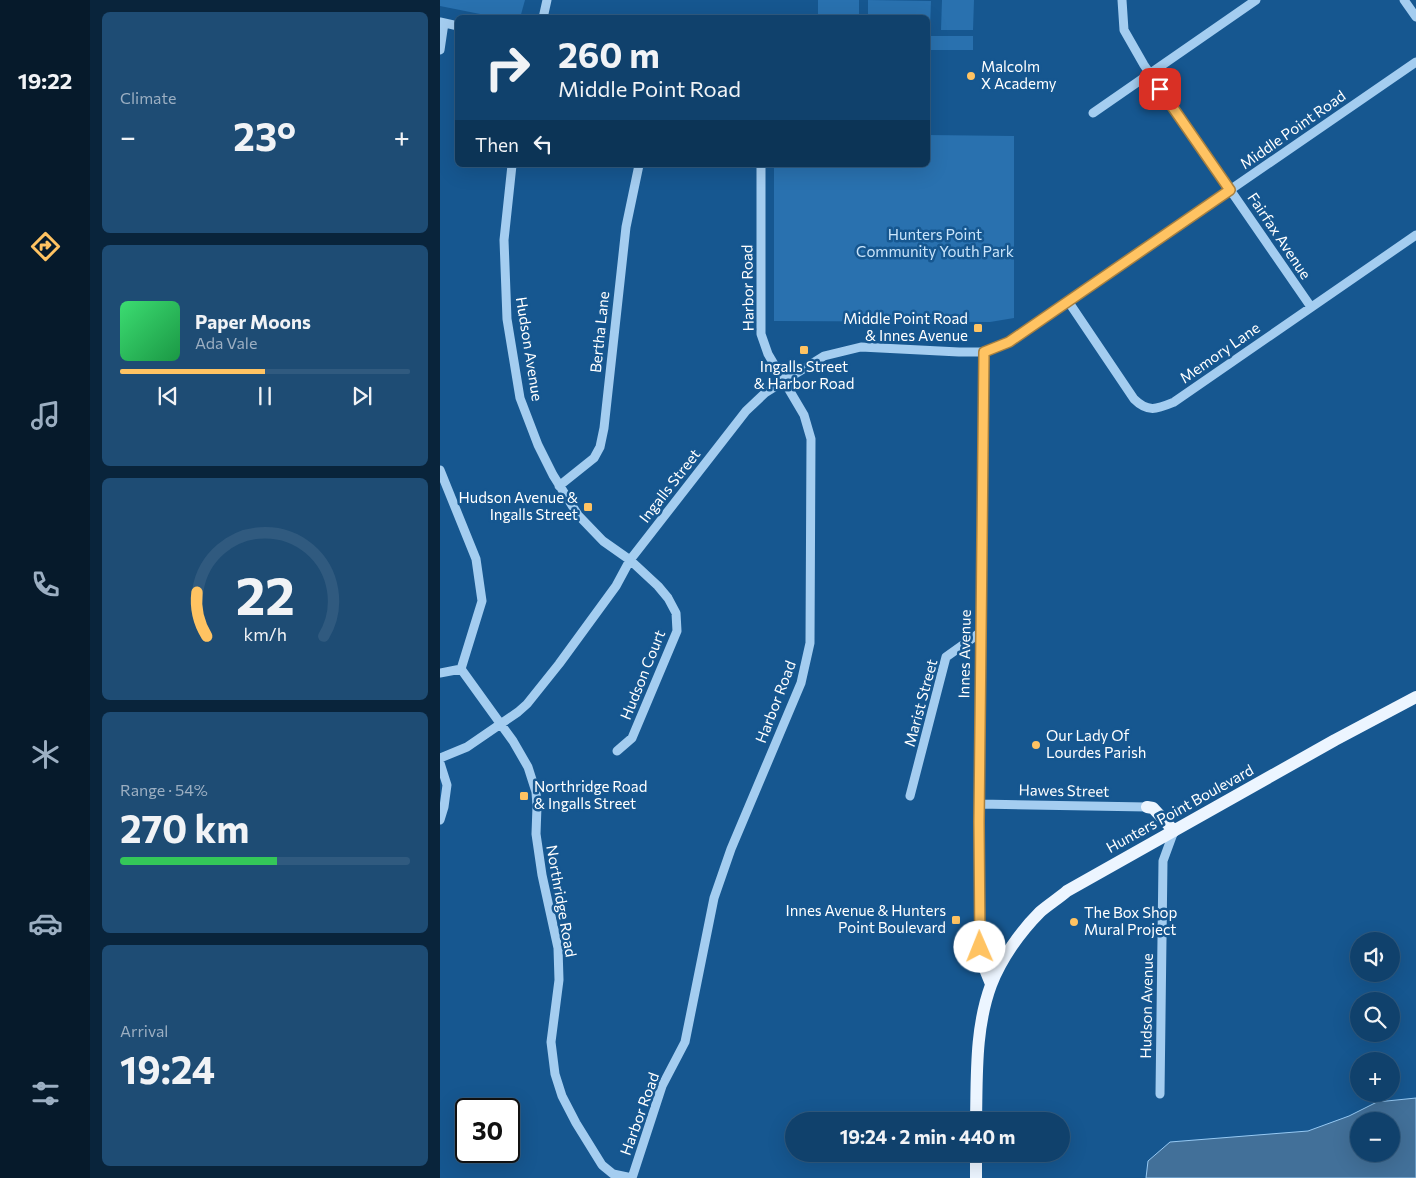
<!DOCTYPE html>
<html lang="en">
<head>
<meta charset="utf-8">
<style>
	body { margin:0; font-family:Commissioner,sans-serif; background:#1e4c74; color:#f1f3f6; height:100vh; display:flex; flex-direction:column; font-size:19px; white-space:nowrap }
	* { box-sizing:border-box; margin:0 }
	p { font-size:16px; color:#9cafc2 }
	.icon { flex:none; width:28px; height:28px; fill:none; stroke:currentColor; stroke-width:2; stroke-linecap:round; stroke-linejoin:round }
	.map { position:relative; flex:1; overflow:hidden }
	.side { display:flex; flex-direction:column; gap:12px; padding:12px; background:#09243b; width:350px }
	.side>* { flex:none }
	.top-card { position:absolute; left:15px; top:15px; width:475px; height:152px; border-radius:8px; box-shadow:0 5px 20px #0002,0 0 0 1px #305a7f; background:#10416c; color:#f1f3f6; overflow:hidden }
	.buttons { position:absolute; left:910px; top:932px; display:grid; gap:10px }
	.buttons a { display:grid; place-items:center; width:50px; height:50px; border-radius:50%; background:#10416c; box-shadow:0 5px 20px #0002,0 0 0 1px #305a7f; font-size:25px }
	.speed { position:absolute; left:15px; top:1098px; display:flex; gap:10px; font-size:25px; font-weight:700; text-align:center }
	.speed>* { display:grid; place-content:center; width:65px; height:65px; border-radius:50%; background:#10416c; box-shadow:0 5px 20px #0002,0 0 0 1px #305a7f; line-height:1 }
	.speed .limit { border:2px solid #111; border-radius:8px; background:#fff; color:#111 }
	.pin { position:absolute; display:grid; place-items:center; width:42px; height:42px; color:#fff; margin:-21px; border-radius:10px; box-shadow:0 2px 8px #0006 }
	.me { position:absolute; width:55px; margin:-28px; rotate:359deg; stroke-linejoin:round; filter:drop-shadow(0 0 4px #0008) }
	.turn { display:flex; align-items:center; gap:18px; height:105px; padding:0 20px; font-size:22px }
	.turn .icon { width:65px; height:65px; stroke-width:2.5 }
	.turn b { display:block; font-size:35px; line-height:42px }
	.then { display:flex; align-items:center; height:48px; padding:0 20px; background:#0003; gap:10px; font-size:19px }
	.big { font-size:38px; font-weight:700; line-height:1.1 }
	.side .tile { flex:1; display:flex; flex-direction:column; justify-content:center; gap:8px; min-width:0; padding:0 18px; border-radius:8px; background:#1e4c74 }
	.side .dial { align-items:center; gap:0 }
	.dial svg { height:130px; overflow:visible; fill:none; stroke:#305a7f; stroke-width:7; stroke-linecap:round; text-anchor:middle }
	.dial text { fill:#f1f3f6; stroke:none }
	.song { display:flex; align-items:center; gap:15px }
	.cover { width:60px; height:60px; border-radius:8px; background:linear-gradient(135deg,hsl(140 70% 55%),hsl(140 70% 35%)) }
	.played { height:5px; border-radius:2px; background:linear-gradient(90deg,#ffc362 50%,#305a7f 50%) }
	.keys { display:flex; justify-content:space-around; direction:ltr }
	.heat { display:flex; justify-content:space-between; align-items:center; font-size:28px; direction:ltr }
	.charge { height:8px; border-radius:4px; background:linear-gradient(90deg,#34c759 54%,#305a7f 0) }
	.trip { position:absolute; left:345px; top:1112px; width:285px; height:50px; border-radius:25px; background:#10416c; box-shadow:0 5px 20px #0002,0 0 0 1px #305a7f; font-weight:700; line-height:50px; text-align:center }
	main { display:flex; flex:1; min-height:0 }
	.tab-bar { display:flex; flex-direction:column; width:90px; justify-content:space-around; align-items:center; background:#061a2b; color:#9cafc2 }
	.tab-bar .icon { width:35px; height:35px }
	.tab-bar .active { color:#ffc362 }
	.tab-bar b { font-size:22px; color:#f1f3f6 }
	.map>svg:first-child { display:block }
	.green { fill:#2971af }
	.water { fill:#427099; stroke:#96c9f3; fill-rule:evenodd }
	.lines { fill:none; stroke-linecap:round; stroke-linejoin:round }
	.minor { stroke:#a4cdf0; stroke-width:9 }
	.major { stroke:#ecf5ff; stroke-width:12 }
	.route-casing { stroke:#a67f40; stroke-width:12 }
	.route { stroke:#ffc362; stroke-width:9 }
	.poi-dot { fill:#ffc362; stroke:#165790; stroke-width:2 }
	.labels { text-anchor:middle; stroke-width:5; stroke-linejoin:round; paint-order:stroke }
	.poi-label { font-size:15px; fill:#fff; stroke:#165790; text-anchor:start }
	.street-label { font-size:15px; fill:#fff; stroke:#165790 }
	.park-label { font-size:15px; fill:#cae5fb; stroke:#165790 }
</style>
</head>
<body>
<main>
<nav class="tab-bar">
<b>19:22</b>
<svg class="icon active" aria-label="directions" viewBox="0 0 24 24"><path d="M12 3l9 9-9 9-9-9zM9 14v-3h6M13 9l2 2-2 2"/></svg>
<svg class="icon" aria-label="music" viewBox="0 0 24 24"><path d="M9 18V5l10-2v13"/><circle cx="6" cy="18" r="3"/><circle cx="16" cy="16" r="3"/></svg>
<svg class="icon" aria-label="phone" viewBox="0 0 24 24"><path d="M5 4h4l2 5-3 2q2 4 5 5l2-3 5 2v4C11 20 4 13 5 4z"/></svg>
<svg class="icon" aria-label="climate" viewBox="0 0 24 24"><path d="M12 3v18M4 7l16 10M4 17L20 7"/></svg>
<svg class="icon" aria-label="car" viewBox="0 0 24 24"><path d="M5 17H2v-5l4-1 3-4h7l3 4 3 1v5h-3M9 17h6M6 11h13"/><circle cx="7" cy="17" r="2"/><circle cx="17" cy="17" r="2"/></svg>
<svg class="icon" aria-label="filters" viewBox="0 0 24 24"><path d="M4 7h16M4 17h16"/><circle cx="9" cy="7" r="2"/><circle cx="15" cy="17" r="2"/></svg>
</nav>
<section class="side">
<div class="tile"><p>Climate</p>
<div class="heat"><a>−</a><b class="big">23°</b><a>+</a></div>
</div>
<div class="tile">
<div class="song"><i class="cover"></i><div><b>Paper Moons</b><p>Ada Vale</p></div></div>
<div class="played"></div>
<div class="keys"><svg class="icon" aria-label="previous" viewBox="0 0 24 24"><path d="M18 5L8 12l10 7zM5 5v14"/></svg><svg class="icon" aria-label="pause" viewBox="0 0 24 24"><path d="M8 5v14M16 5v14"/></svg><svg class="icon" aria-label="next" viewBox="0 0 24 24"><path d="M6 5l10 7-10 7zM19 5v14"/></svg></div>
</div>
<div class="tile dial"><svg viewBox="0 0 100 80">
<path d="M14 69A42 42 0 1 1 86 69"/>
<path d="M14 69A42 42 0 0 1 8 42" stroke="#ffc362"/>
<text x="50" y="56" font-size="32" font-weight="700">22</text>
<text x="50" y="72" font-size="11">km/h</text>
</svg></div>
<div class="tile"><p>Range · 54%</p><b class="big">270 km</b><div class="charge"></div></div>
<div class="tile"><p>Arrival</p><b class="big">19:24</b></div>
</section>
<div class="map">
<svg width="976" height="1178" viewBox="0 0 976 1178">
	<rect width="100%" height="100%" fill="#165790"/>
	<path class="green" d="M0 0H85L80 18 55 17 0 6Z
		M378 0H419V17H378Z
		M428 0 491 1 490 29H488V18L428 17Z
		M502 0H534L533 30H501Z
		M488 36H533V50H488Z
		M488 135 574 136V318L550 322 334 321V165H488Z"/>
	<path class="water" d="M976 1098V1178H706L708 1161 730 1142 868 1131 909 1116 937 1102ZM919 1121H951V1154H919Z"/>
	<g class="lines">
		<path class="minor" d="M682 0 684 30 704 65 871 307
			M964 0 976 17
			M103 18 107 0
			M0 22 18 26
			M0 50 4 23
			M653 113 816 0
			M72 165 64 240 67 319 80 398 98 445 113 475 138 515 163 541 190 560 218 586 228 598 236 613 237 631 192 738 177 751
			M628 301 694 399C708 413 717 409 734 402L976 235
			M0 470 36 559 42 601 21 669 73 741 88 767 96 792 97 806 96 834 102 875 118 948 119 980 111 1042 115 1074 122 1096 136 1123 162 1165 173 1174 192 1178
			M119 486 154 458 160 447 164 428 186 227 199 165
			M0 673 21 669
			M0 758 27 747 78 712 87 704 119 664 176 586 190 560 306 411 325 393 384 356 421 347 519 352H544L569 342 976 62
			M0 763 7 785 4 807 0 820
			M470 796 506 657 541 632
			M540 804 707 807
			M540 957 539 822 544 352
			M720 1094 723 861 734 831
			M192 1178 222 1086 245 1042 274 898 291 849 361 683 370 643 371 439 364 415 328 354 321 334V165"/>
		<path class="major" d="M707 807 713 808 734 831
			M540 957 551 984
			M536 1121C537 1076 535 1028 551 985 561 959 580 932 600 912 608 905 619 898 627 891L895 740 976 697
			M536 1178V1154"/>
	</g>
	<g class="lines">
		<g class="route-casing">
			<path id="route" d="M540 947 539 822 544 352 569 342 790 190 720 89"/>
		</g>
		<use href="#route" class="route"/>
	</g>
	<g class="poi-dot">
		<circle cx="531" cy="76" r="5"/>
		<rect x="533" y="323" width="10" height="10" rx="2.5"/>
		<rect x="359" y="345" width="10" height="10" rx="2.5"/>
		<rect x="143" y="502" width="10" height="10" rx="2.5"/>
		<circle cx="596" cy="745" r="5"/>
		<rect x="79" y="791" width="10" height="10" rx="2.5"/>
		<rect x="511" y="915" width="10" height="10" rx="2.5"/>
		<circle cx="634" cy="922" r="5"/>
	</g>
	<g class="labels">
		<g class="poi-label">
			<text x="541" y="72">Malcolm<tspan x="541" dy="17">X Academy</tspan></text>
			<text x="528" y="324" text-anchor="end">Middle Point Road<tspan x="528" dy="17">&amp; Innes Avenue</tspan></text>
			<text x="364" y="372" text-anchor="middle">Ingalls Street<tspan x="364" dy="17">&amp; Harbor Road</tspan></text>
			<text x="138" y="503" text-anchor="end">Hudson Avenue &amp;<tspan x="138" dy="17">Ingalls Street</tspan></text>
			<text x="606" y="741">Our Lady Of<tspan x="606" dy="17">Lourdes Parish</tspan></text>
			<text x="94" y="792">Northridge Road<tspan x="94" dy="17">&amp; Ingalls Street</tspan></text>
			<text x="506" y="916" text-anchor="end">Innes Avenue &amp; Hunters<tspan x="506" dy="17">Point Boulevard</tspan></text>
			<text x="644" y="918">The Box Shop<tspan x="644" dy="17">Mural Project</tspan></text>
		</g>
		<g class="street-label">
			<text transform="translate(853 130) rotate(-35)" y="5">Middle Point Road</text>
			<text transform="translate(839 236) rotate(56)" y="5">Fairfax Avenue</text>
			<text transform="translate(308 288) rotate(-91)" y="5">Harbor Road</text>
			<text transform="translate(160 332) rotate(-84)" y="5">Bertha Lane</text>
			<text transform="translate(89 349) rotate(81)" y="5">Hudson Avenue</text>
			<text transform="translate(780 353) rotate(-35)" y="5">Memory Lane</text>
			<text transform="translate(230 486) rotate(-52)" y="5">Ingalls Street</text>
			<text transform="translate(525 654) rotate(-89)" y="5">Innes Avenue</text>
			<text transform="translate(203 675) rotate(-68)" y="5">Hudson Court</text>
			<text transform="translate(336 702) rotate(-69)" y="5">Harbor Road</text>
			<text transform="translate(481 703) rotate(-75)" y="5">Marist Street</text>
			<text transform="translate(624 791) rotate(1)" y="5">Hawes Street</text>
			<text transform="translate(740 809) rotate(-29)" y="5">Hunters Point Boulevard</text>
			<text transform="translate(121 901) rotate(80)" y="5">Northridge Road</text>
			<text transform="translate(707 1006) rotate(-89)" y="5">Hudson Avenue</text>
			<text transform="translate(200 1114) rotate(-70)" y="5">Harbor Road</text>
		</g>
		<g class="park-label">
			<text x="495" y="240">Hunters Point<tspan x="495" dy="17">Community Youth Park</tspan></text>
		</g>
	</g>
</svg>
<div class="buttons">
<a><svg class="icon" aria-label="sound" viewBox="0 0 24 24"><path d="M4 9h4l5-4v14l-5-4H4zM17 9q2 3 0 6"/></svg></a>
<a><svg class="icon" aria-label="search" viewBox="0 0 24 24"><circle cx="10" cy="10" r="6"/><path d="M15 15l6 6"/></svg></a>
<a>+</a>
<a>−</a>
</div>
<div class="speed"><div class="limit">30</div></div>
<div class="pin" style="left:720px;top:89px;background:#d93025"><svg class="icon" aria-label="arrive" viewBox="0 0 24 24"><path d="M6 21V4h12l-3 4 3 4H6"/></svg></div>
<svg class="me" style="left:540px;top:947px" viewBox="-20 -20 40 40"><circle r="19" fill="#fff"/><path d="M0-13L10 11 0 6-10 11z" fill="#ffc362"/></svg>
<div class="trip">19:24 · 2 min · 440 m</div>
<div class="top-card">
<div class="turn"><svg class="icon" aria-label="right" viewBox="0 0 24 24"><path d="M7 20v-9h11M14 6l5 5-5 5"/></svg><div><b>260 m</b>Middle Point Road</div></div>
<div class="then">Then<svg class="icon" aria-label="left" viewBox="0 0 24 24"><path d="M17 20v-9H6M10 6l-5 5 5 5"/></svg></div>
</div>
</div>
</main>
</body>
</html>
